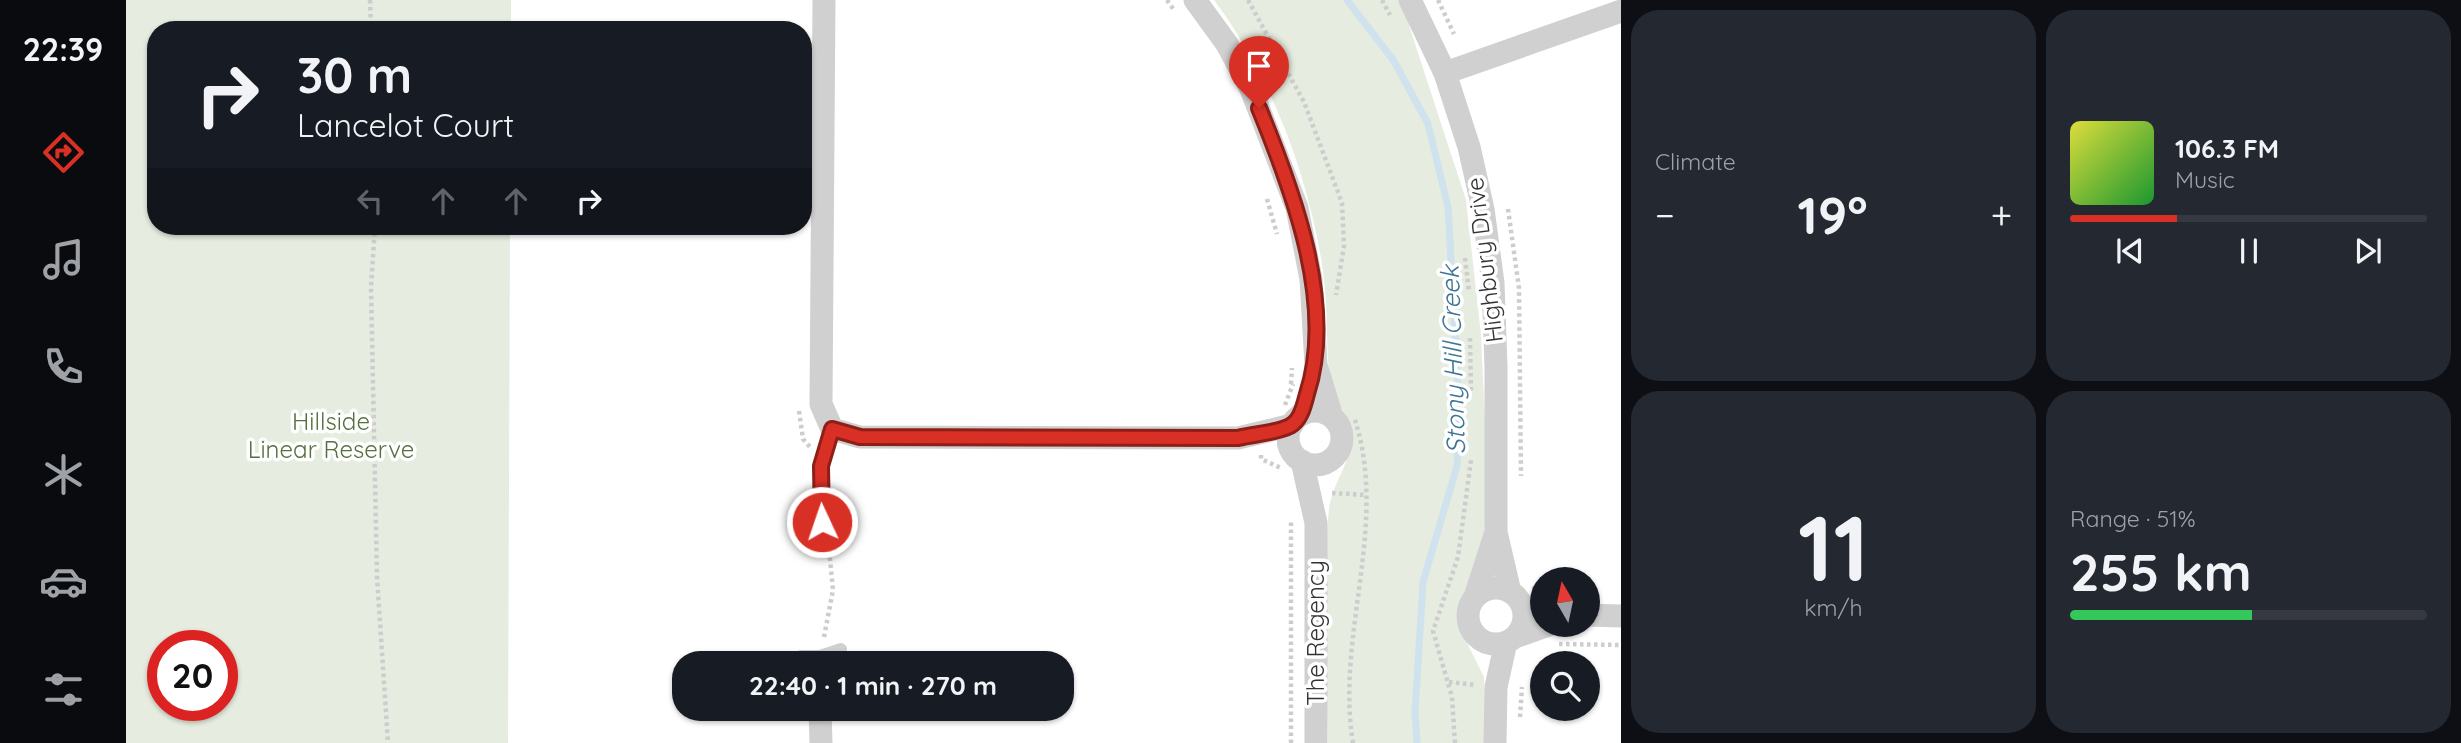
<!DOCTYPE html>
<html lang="en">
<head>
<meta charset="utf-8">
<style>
	body { margin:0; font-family:Quicksand,sans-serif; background:#242831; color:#f1f3f6; height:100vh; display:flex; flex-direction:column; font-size:26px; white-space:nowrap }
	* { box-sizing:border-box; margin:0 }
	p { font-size:23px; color:#9ea1a6 }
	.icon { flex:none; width:38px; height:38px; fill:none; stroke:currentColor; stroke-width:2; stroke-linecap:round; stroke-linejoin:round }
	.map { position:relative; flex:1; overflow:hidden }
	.side { display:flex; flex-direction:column; gap:10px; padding:10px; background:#0d0f14; width:840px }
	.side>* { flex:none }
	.hud { position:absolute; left:21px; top:21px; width:665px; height:214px; border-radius:28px; box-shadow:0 2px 5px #0004; background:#171b24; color:#f1f3f6; overflow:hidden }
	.needle { width:46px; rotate:351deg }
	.buttons { position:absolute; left:1404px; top:567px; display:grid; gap:14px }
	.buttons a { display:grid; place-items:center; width:70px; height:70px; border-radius:50%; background:#171b24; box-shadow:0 2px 5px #0004; font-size:35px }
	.speed { position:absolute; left:21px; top:630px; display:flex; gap:14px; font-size:35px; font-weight:700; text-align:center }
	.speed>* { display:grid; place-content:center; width:91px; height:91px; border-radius:50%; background:#171b24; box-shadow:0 2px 5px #0004; line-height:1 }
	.speed .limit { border:10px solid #d22; background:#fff; color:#111 }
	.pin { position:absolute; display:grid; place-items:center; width:60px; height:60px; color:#fff; margin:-72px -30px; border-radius:50% 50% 50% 0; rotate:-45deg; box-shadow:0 0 7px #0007 }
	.pin .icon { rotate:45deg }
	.me { position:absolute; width:77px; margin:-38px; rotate:357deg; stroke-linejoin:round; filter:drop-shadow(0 0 5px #0008) }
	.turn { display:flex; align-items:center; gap:24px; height:147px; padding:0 35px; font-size:32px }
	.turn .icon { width:91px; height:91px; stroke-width:2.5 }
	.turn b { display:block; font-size:49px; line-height:60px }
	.lanes { display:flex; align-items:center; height:66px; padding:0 35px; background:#0003; justify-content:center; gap:35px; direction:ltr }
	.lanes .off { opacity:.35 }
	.big { font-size:52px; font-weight:700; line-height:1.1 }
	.side .widget { flex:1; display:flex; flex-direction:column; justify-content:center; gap:10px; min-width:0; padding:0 24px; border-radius:28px; background:#242831 }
	.side .dial { align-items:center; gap:0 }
	.dial b { font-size:91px; line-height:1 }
	.song { display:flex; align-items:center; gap:21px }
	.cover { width:84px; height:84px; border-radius:10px; background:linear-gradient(135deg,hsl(60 70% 55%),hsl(130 70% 35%)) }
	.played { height:7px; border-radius:4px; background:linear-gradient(90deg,#d93025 30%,#363941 30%) }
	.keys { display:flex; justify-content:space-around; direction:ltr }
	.heat { display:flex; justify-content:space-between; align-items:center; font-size:38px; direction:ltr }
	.charge { height:10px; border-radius:5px; background:linear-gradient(90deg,#34c759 51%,#363941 0) }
	.side .tiles { flex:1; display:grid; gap:10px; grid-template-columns:repeat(2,1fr) }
	.trip { position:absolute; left:546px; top:651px; width:402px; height:70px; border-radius:28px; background:#171b24; box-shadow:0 2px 5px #0004; font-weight:700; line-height:70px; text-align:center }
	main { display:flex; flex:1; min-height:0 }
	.tabs { display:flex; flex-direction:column; width:126px; justify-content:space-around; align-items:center; background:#090b0e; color:#9ea1a6 }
	.tabs .icon { width:49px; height:49px }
	.tabs .current { color:#d93025 }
	.tabs b { font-size:32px; color:#f1f3f6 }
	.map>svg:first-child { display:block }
	.green { fill:#e6ecdf; fill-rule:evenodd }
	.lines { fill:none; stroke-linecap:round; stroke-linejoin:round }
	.stream { stroke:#cfe2ee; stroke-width:7 }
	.path { stroke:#cdcdcd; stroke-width:4.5; stroke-dasharray:3.5 3.5; stroke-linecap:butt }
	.lane { stroke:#d0d0d0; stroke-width:12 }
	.street { stroke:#d0d0d0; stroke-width:23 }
	.route-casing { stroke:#8d1f18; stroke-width:18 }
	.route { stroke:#d93025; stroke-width:12 }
	.labels { text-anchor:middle; stroke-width:7; stroke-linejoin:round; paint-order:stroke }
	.street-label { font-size:24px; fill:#333; stroke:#fff }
	.park-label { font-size:24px; fill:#56703f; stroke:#fff }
	.water-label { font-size:26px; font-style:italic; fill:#3f7597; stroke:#fff }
</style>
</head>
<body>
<main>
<nav class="tabs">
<b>22:39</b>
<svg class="icon current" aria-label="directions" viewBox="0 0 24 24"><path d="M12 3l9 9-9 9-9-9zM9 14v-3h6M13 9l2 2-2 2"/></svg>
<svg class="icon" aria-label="music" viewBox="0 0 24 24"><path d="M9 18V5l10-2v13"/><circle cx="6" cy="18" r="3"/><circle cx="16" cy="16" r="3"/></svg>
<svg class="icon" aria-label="phone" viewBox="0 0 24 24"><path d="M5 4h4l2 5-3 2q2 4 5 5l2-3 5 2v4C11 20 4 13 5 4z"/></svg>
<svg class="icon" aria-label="climate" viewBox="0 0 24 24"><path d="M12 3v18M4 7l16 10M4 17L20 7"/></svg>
<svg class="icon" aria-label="car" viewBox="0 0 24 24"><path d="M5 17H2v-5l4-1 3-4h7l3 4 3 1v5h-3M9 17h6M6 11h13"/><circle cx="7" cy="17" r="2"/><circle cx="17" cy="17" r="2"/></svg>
<svg class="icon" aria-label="filters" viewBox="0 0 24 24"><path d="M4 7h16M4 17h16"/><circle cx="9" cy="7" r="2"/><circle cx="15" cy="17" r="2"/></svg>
</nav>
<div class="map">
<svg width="1495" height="743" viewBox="0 0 1495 743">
	<rect width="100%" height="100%" fill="#fff"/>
	<path class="green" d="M0 0H385V30H30V226H384L382 743H0ZM37 646H96V705H37Z
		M1088 0H1273L1277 7 1340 200 1355 335 1361 465 1358 547 1331 623 1358 677 1360 743H1202C1201 666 1195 586 1203 509 1206 485 1226 458 1226 439 1227 419 1205 400 1203 375 1200 336 1202 297 1195 258 1179 167 1144 75 1088 0Z"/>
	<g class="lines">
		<path class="stream" d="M1221 0 1268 61 1302 124 1322 207 1333 404 1331 466 1297 582 1289 712 1291 743"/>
		<path class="path" d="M244 0 245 30
			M1041 0 1048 10
			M1122 0 1178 102 1216 203 1218 246 1210 295
			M1256 0 1264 15
			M1312 0 1328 34
			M1141 199 1151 234
			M1382 209 1393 288 1395 476
			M249 226 245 287 251 577 262 743
			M1339 258 1343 291
			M1344 338 1345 392
			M1165 384 1166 368
			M1159 405 1167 384
			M673 411 677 439 684 447
			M1135 455V459L1155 468
			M1206 493 1240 495
			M1407 586 1411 590 1412 607
			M698 637 707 590 703 549
			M1433 644 1495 645
			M1323 682 1350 685
			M1394 717 1396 687
			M1165 743V520
			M1227 743C1209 635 1264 524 1228 417
			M1329 743 1326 697 1307 631 1332 557 1345 460"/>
		<path class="lane" d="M676 513 695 512
			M706 534C682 511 698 457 706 429
			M675 656H694L715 649"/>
		<path class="street" d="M698 0 695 404 706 429 734 437 1112 438 1166 425
			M1069 0 1101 44 1125 89 1171 208 1185 279 1190 365 1206 417
			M1284 0 1319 73 1343 147 1357 209 1367 283 1370 367V532L1384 592
			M1319 73 1495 11
			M1162 438a27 27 0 1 1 54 0a27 27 0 1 1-54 0Z
			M1176 461 1190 523V743
			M1342 616a28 28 0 1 1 56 0a28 28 0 1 1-56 0Z
			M1349 597 1370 532
			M1461 615 1495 616
			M1389 637 1423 625
			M694 709 695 743
			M1369 743 1370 687 1380 642"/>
	</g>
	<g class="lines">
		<g class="route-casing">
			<path id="route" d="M696 522 695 466 706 429 734 437 1112 438C1128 434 1150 433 1164 426 1175 420 1178 405 1181 394 1210 305 1167 191 1133 108"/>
		</g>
		<use href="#route" class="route"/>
	</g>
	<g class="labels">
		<g class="street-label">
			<text transform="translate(1359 260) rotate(-97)" y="8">Highbury Drive</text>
			<text transform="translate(1190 633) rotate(-90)" y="8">The Regency</text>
		</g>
		<g class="park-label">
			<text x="205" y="430">Hillside<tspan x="205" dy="28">Linear Reserve</tspan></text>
		</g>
		<g class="water-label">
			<text transform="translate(1327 360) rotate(-92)" y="9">Stony Hill Creek</text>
		</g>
	</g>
</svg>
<div class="buttons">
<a><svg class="needle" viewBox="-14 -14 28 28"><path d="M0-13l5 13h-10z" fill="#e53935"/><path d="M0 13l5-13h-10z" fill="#9ea1a6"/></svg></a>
<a><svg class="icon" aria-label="search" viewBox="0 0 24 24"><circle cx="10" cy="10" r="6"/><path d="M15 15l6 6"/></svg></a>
</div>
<div class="speed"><div class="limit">20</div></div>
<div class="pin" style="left:1133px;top:108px;background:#d93025"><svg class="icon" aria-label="arrive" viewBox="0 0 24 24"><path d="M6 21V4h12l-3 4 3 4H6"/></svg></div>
<svg class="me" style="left:696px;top:522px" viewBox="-20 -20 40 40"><circle r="17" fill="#d93025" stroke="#fff" stroke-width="3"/><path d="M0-11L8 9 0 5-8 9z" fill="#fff"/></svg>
<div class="trip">22:40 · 1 min · 270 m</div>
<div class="hud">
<div class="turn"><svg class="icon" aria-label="right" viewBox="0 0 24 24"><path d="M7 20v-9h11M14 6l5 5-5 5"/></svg><div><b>30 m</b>Lancelot Court</div></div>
<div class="lanes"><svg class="icon off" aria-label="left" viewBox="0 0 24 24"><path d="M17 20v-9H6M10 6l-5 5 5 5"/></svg><svg class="icon off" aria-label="ahead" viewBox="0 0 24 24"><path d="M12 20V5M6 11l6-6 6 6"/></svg><svg class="icon off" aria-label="ahead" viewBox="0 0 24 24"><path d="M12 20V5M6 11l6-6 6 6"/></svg><svg class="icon" aria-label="right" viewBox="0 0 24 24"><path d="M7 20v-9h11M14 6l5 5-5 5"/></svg></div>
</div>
</div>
<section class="side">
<div class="tiles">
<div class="widget"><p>Climate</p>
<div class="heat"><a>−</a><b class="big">19°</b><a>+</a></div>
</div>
<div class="widget">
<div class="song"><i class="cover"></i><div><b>106.3 FM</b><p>Music</p></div></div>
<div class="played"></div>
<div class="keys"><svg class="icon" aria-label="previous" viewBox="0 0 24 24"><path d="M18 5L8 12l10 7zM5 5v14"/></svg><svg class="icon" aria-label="pause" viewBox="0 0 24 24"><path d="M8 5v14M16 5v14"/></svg><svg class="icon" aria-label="next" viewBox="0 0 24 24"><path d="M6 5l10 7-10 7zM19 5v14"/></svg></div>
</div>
<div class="widget dial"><b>11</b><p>km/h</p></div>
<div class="widget"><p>Range · 51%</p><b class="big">255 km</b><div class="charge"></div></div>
</div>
</section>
</main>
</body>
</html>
